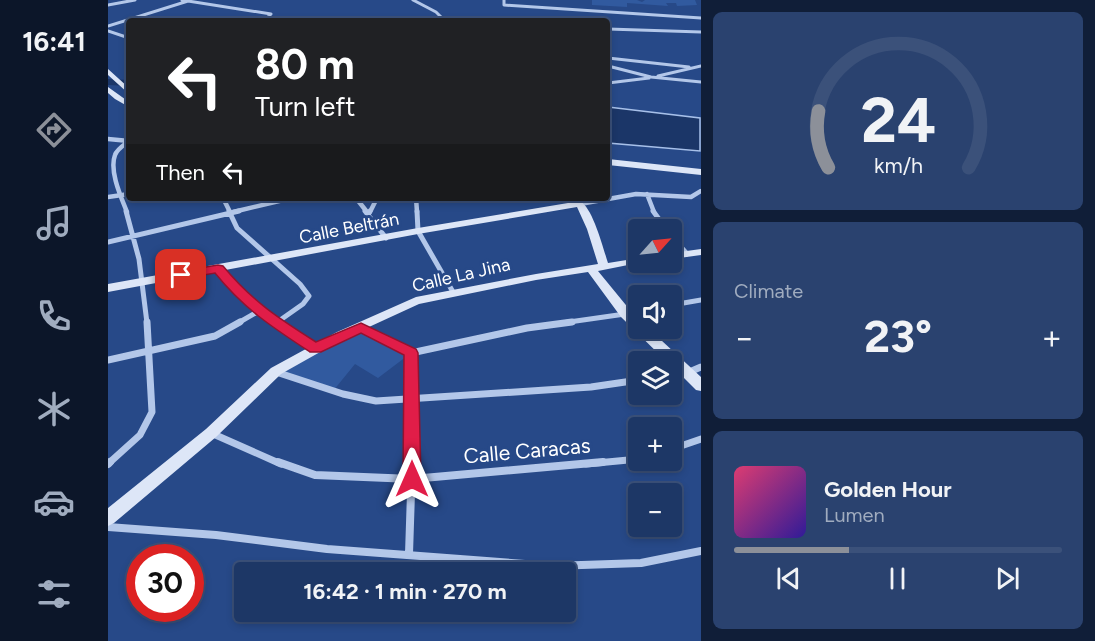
<!DOCTYPE html>
<html lang="en">
<head>
<meta charset="utf-8">
<style>
	body { margin:0; font-family:Figtree,sans-serif; background:#2a426f; color:#f1f3f6; height:100vh; display:flex; flex-direction:column; font-size:22px; white-space:nowrap }
	* { box-sizing:border-box; margin:0 }
	p { font-size:20px; color:#a0acbf }
	.icon { flex:none; width:33px; height:33px; fill:none; stroke:currentColor; stroke-width:2; stroke-linecap:round; stroke-linejoin:round }
	.map { position:relative; flex:1; overflow:hidden }
	.details { display:flex; flex-direction:column; gap:12px; padding:12px; background:#101e38; width:394px }
	.details>* { flex:none }
	.guide { position:absolute; left:18px; top:18px; width:484px; height:183px; border-radius:6px; box-shadow:0 3px 9px #0003,0 0 0 2px #3b517a; background:#202124; color:#fff; overflow:hidden }
	.needle { width:39px; rotate:63deg }
	.fabs { position:absolute; left:520px; top:219px; display:grid; gap:12px }
	.fabs a { display:grid; place-items:center; width:54px; height:54px; border-radius:6px; background:#1d3766; box-shadow:0 3px 9px #0003,0 0 0 2px #3b517a; font-size:30px }
	.speed { position:absolute; left:18px; top:544px; display:flex; gap:12px; font-size:30px; font-weight:700; text-align:center }
	.speed>* { display:grid; place-content:center; width:78px; height:78px; border-radius:50%; background:#1d3766; box-shadow:0 3px 9px #0003,0 0 0 2px #3b517a; line-height:1 }
	.speed .limit { border:9px solid #d22; background:#fff; color:#111 }
	.pin { position:absolute; display:grid; place-items:center; width:51px; height:51px; color:#fff; margin:-26px; border-radius:12px; box-shadow:0 3px 9px #0006 }
	.me { position:absolute; width:66px; margin:-33px; rotate:0deg; stroke-linejoin:round; filter:drop-shadow(0 0 4px #0008) }
	.turn { display:flex; align-items:center; gap:21px; height:126px; padding:0 30px; font-size:27px }
	.turn .icon { width:78px; height:78px; stroke-width:2.5 }
	.turn b { display:block; font-size:42px; line-height:51px }
	.then { display:flex; align-items:center; height:57px; padding:0 30px; background:#0003; gap:12px; font-size:22px }
	.big { font-size:45px; font-weight:700; line-height:1.1 }
	.details .tile { flex:1; display:flex; flex-direction:column; justify-content:center; gap:9px; min-width:0; padding:0 21px; border-radius:9px; background:#2a426f }
	.details .dial { align-items:center; gap:0 }
	.dial svg { height:156px; overflow:visible; fill:none; stroke:#3b517a; stroke-width:7; stroke-linecap:round; text-anchor:middle }
	.dial text { fill:#f1f3f6; stroke:none }
	.song { display:flex; align-items:center; gap:18px }
	.cover { width:72px; height:72px; border-radius:9px; background:linear-gradient(135deg,hsl(340 70% 55%),hsl(250 70% 35%)) }
	.played { height:6px; border-radius:3px; background:linear-gradient(90deg,#8c9099 35%,#3b517a 35%) }
	.keys { display:flex; justify-content:space-around; direction:ltr }
	.heat { display:flex; justify-content:space-between; align-items:center; font-size:33px; direction:ltr }
	.trip { position:absolute; left:126px; top:562px; width:342px; height:60px; border-radius:6px; background:#1d3766; box-shadow:0 3px 9px #0003,0 0 0 2px #3b517a; font-weight:700; line-height:60px; text-align:center }
	main { display:flex; flex:1; min-height:0 }
	.menu { display:flex; flex-direction:column; width:108px; justify-content:space-around; align-items:center; background:#0c1629; color:#a0acbf }
	.menu .icon { width:42px; height:42px }
	.menu .on { color:#8c9099 }
	.menu b { font-size:27px; color:#f1f3f6 }
	.map>svg:first-child { display:block }
	.green { fill:#315a9f }
	.water { fill:#1b3668; stroke:#a7c0e9; stroke-width:1.5 }
	.lines { fill:none; stroke-linecap:round; stroke-linejoin:round }
	.river { fill:#1b3668; fill-rule:evenodd }
	.street-far4 { stroke:#b3c7e9; stroke-width:3 }
	.street-far3 { stroke:#b3c7e9; stroke-width:4.5 }
	.street-far2 { stroke:#b3c7e9; stroke-width:5 }
	.street-far1 { stroke:#b3c7e9; stroke-width:7 }
	.street { stroke:#b3c7e9; stroke-width:8 }
	.secondary { fill:#dde6f7; fill-rule:evenodd }
	.route { fill:#e11d48; stroke:#92132f; stroke-width:1.5 }
	.labels { text-anchor:middle; stroke-width:6; stroke-linejoin:round; paint-order:stroke }
	.street-label { font-size:18px; fill:#fff; stroke:#274988 }
	.near-street-label { font-size:21px; fill:#fff; stroke:#274988 }
</style>
</head>
<body>
<main>
<nav class="menu">
<b>16:41</b>
<svg class="icon on" aria-label="directions" viewBox="0 0 24 24"><path d="M12 3l9 9-9 9-9-9zM9 14v-3h6M13 9l2 2-2 2"/></svg>
<svg class="icon" aria-label="music" viewBox="0 0 24 24"><path d="M9 18V5l10-2v13"/><circle cx="6" cy="18" r="3"/><circle cx="16" cy="16" r="3"/></svg>
<svg class="icon" aria-label="phone" viewBox="0 0 24 24"><path d="M5 4h4l2 5-3 2q2 4 5 5l2-3 5 2v4C11 20 4 13 5 4z"/></svg>
<svg class="icon" aria-label="climate" viewBox="0 0 24 24"><path d="M12 3v18M4 7l16 10M4 17L20 7"/></svg>
<svg class="icon" aria-label="car" viewBox="0 0 24 24"><path d="M5 17H2v-5l4-1 3-4h7l3 4 3 1v5h-3M9 17h6M6 11h13"/><circle cx="7" cy="17" r="2"/><circle cx="17" cy="17" r="2"/></svg>
<svg class="icon" aria-label="filters" viewBox="0 0 24 24"><path d="M4 7h16M4 17h16"/><circle cx="9" cy="7" r="2"/><circle cx="15" cy="17" r="2"/></svg>
</nav>
<div class="map">
<svg width="593" height="641" viewBox="0 0 593 641">
	<rect width="100%" height="100%" fill="#274988"/>
	<path class="green" d="M484 0H529L534 2 537 0H587L589 5 569 6 568 3H558L560 6 519 3V7L484 5Z
		M253 328 303 353 270 378 247 364 225 391 173 373Z"/>
	<path class="water" d="M500 107 592 118V151L500 143Z"/>
	<g class="lines">
		<path class="river" d="M0 79 21 80V86L0 85Z"/>
		<path class="street-far4" d="M305 0 328 12 337 21
			M396 0V5L593 18
			M80 1 163 14 156 21
			M0 5 27 0
			M0 26 80 1 74 0
			M500 29 593 32
			M0 31 21 38
			M500 58 581 67
			M500 66 543 77 593 82
			M550 76 593 66
			M500 83 541 78"/>
		<path class="street-far3" d="M0 139 21 141
			M539 194 546 212
			M0 197 21 194
			M115 198 122 212
			M248 198 259 212
			M308 198 309 212
			M469 198 472 204 528 194 583 197 593 191
			M19 212C13 197 1 171 7 155 9 149 16 145 21 141
			M125 212 184 198
			M262 212 269 198"/>
		<path class="street-far2" d="M18 211 31 259 39 323
			M121 211 129 228 192 284 201 296 195 304 168 323
			M257 211 278 238
			M309 211 310 231 345 292
			M545 211 559 230
			M260 215 262 211
			M564 237 579 254
			M0 242 131 211
			M110 269 132 293 169 323
			M564 305 593 300
			M130 323 151 311
			M454 323 531 312"/>
		<path class="street-far1" d="M167 322 208 349
			M167 324 170 322
			M253 328 303 353 419 328 464 322
			M303 353 304 464
			M0 360 107 336 132 322
			M168 372 235 394 268 401 483 387 531 380
			M564 375 579 373 593 367
			M103 433 173 464
			M564 449 593 439
			M0 464 32 435 44 412 39 322
			M478 464 531 459"/>
		<path class="street" d="M170 462 207 475 304 479 495 462
			M0 464 2 462
			M0 527 108 535 219 549 444 566 533 563 593 551
			M301 554 304 462"/>
		<path class="secondary" d="M0 69 21 88V94L0 75Z
			M0 87 21 102V107L7 99 0 93Z
			M500 159 593 169V175L500 165Z
			M472 201C485 208 495 248 500 263L531 258V262H535L490 271 531 321V328H540L593 377V391L588 390 564 366V362H559L513 317 480 272 428 280 311 304 237 338 173 374 108 437 6 523 0 526V508L98 429 163 368 229 332 308 297 428 274 490 264 479 229 469 207 310 234 0 292V284L310 228Z
			M593 249V255L564 259V253Z"/>
	</g>
	<path class="route" d="M110 265 115 266C144 301 170 318 208 342L253 323 308 349 310 353 313 479 311 484 304 487 298 484 295 479 296 355 253 333 213 352H202C164 327 136 309 107 273L73 279 67 275 73 271Z"/>
	<g class="labels">
		<g class="street-label">
			<text transform="translate(241 228) rotate(-11)" y="6">Calle Beltrán</text>
			<text transform="translate(353 275) rotate(-13)" y="6">Calle La Jina</text>
		</g>
		<g class="near-street-label">
			<text transform="translate(419 451) rotate(-5)" y="7">Calle Caracas</text>
		</g>
	</g>
</svg>
<div class="fabs">
<a><svg class="needle" viewBox="-14 -14 28 28"><path d="M0-13l5 13h-10z" fill="#e53935"/><path d="M0 13l5-13h-10z" fill="#a0acbf"/></svg></a>
<a><svg class="icon" aria-label="sound" viewBox="0 0 24 24"><path d="M4 9h4l5-4v14l-5-4H4zM17 9q2 3 0 6"/></svg></a>
<a><svg class="icon" aria-label="layers" viewBox="0 0 24 24"><path d="M12 4l9 5-9 5-9-5zM3 14l9 5 9-5"/></svg></a>
<a>+</a>
<a>−</a>
</div>
<div class="speed"><div class="limit">30</div></div>
<div class="pin" style="left:73px;top:275px;background:#d93025"><svg class="icon" aria-label="arrive" viewBox="0 0 24 24"><path d="M6 21V4h12l-3 4 3 4H6"/></svg></div>
<svg class="me" style="left:304px;top:479px" viewBox="-20 -20 40 40"><path d="M0-17L14 15 0 8-14 15z" fill="#e11d48" stroke="#fff" stroke-width="4"/></svg>
<div class="trip">16:42 · 1 min · 270 m</div>
<div class="guide">
<div class="turn"><svg class="icon" aria-label="left" viewBox="0 0 24 24"><path d="M17 20v-9H6M10 6l-5 5 5 5"/></svg><div><b>80 m</b>Turn left</div></div>
<div class="then">Then<svg class="icon" aria-label="left" viewBox="0 0 24 24"><path d="M17 20v-9H6M10 6l-5 5 5 5"/></svg></div>
</div>
</div>
<section class="details">
<div class="tile dial"><svg viewBox="0 0 100 80">
<path d="M14 69A42 42 0 1 1 86 69"/>
<path d="M14 69A42 42 0 0 1 9 40" stroke="#8c9099"/>
<text x="50" y="56" font-size="32" font-weight="700">24</text>
<text x="50" y="72" font-size="11">km/h</text>
</svg></div>
<div class="tile"><p>Climate</p>
<div class="heat"><a>−</a><b class="big">23°</b><a>+</a></div>
</div>
<div class="tile">
<div class="song"><i class="cover"></i><div><b>Golden Hour</b><p>Lumen</p></div></div>
<div class="played"></div>
<div class="keys"><svg class="icon" aria-label="previous" viewBox="0 0 24 24"><path d="M18 5L8 12l10 7zM5 5v14"/></svg><svg class="icon" aria-label="pause" viewBox="0 0 24 24"><path d="M8 5v14M16 5v14"/></svg><svg class="icon" aria-label="next" viewBox="0 0 24 24"><path d="M6 5l10 7-10 7zM19 5v14"/></svg></div>
</div>
</section>
</main>
</body>
</html>
